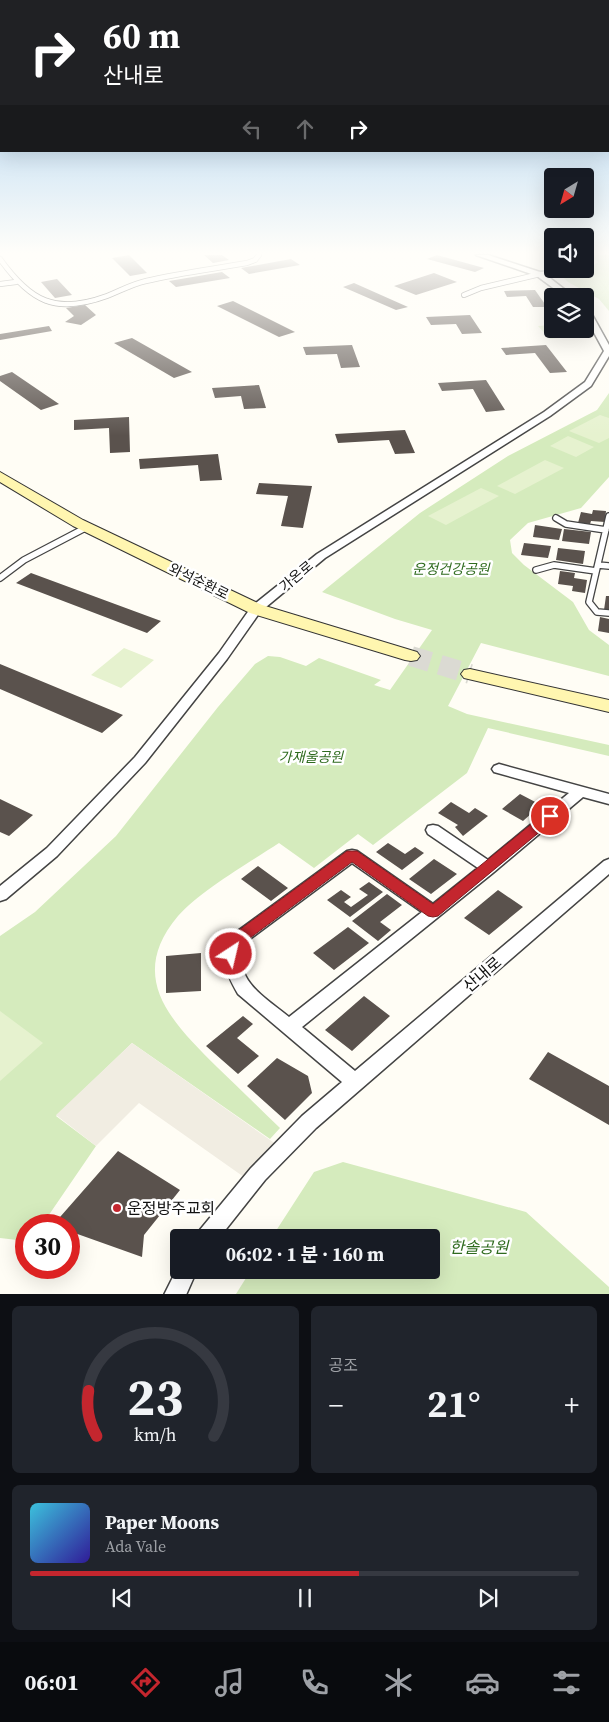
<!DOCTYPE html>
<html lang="ko">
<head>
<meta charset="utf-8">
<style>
	body { margin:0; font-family:"Source Serif 4","Noto Sans KR",serif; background:#20242c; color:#f1f3f6; height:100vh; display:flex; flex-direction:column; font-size:19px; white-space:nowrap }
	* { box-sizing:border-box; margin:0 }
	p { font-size:16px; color:#9ea1a6 }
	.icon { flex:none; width:28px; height:28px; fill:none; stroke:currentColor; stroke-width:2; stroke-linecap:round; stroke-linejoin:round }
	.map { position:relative; height:1294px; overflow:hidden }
	.side { display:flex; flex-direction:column; gap:12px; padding:12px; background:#0d0f14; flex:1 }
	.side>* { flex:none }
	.hud { position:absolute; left:0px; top:0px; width:610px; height:152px; box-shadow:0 5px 20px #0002; background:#202124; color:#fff; overflow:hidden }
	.needle { width:32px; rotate:217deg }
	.tools { position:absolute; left:544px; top:168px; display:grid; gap:10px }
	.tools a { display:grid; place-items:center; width:50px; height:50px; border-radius:5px; background:#171b24; box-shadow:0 5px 20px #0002; font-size:25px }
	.speed { position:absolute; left:15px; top:1214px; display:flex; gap:10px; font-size:25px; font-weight:700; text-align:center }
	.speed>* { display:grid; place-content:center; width:65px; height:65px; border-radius:50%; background:#171b24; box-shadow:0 5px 20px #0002; line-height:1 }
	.speed .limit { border:8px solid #d22; background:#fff; color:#111 }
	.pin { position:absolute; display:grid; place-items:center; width:42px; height:42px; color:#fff; margin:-21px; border:2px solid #fff; border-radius:50%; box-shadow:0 1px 5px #0007 }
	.me { position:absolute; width:55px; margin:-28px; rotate:35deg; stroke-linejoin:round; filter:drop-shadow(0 0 4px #0008) }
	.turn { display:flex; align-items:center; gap:18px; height:105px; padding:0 20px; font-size:22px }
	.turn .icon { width:65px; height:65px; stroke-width:2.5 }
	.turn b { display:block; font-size:35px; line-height:42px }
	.lanes { display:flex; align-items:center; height:48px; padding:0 20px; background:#0003; justify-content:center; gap:25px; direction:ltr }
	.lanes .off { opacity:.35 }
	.big { font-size:38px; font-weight:700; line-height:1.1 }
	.side .widget { flex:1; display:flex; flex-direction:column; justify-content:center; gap:8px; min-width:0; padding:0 18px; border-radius:8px; background:#20242c }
	.side .dial { align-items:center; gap:0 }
	.dial svg { height:130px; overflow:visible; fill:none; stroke:#363941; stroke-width:7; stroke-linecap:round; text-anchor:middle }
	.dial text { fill:#f1f3f6; stroke:none }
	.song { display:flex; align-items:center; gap:15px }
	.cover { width:60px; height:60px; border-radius:8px; background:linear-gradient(135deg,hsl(190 70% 55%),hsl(250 70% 35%)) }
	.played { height:5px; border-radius:2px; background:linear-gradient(90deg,#c4262e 60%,#363941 60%) }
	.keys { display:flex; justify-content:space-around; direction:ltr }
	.heat { display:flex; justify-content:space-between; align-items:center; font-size:28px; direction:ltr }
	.side .tiles { flex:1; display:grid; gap:12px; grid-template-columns:1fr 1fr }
	.widget:last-child { grid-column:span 2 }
	.trip { position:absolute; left:170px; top:1229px; width:270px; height:50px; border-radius:5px; background:#171b24; box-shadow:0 5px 20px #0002; font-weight:700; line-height:50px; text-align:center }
	.tabs { display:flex; height:80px; justify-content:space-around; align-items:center; background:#090b0e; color:#9ea1a6 }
	.tabs .icon { width:35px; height:35px }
	.tabs .selected { color:#c4262e }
	.tabs b { font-size:22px; color:#f1f3f6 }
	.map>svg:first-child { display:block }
	.green { fill:#d5ebbd }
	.pitch { fill:#e6f2cf }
	.plaza { fill:#f1ede2 }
	.building { fill:#5a524d }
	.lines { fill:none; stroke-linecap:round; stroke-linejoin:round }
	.secondary-tunnel { stroke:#dbdad3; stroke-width:20; stroke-dasharray:20 10; stroke-linecap:butt }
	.lane-far1-casing { stroke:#444; stroke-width:6 }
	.lane-casing { stroke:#444; stroke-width:8 }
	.street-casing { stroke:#444; stroke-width:3 }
	.secondary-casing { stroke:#333; stroke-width:2 }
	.lane-far1 { stroke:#fff; stroke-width:4.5 }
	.lane { stroke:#fff; stroke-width:5.5 }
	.street { fill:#fff; fill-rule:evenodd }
	.secondary { fill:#fff6b0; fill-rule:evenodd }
	.route { fill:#c4262e; stroke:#7f191e }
	.poi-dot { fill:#c4262e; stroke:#fff; stroke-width:2 }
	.labels { text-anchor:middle; stroke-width:5; stroke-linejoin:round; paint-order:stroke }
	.park-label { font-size:14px; font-style:italic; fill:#2f6b1f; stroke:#fff }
	.street-label { font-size:14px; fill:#111; stroke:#fff }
	.near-street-label { font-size:16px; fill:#111; stroke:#fff }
	.near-poi-label { font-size:16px; fill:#111; stroke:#fff; text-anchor:start }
	.near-park-label { font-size:16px; font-style:italic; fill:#2f6b1f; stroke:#fff }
</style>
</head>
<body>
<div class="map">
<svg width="609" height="1295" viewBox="0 0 609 1295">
	<rect width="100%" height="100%" fill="#fffdf5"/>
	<path class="green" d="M585 255H609V311L599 299 568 282 560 274 585 269 599 262Z
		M609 393V477L581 508 528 523 510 540 512 553 524 565 573 602 589 630 609 645V676L481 643 448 706 467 714 609 745V756L488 728 467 773 373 845 358 834 314 868 279 843C250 862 200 891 178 916 126 978 172 1022 217 1067 238 1087 259 1108 280 1128L270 1139 132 1043 56 1116 96 1146 42 1225H26V1241L0 1238V936L35 912 116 836 218 707 255 664 268 656 280 657 306 666 319 658 381 680 374 685 390 690 432 630 395 619 322 592 420 513 508 456 597 410Z
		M343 1162 526 1212 609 1287V1294H236L251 1270H431V1238L272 1237 314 1172Z"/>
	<path class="pitch" d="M552 325V329H571L578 336 550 339 538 326Z
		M600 415 609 418V438L599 443 569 431Z
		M568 436 594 447 576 457 550 446Z
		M545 460 564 468 515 494 497 486Z
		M481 488 499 496 446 525 428 516Z
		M124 648 154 660 121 688 91 675Z
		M0 1011 43 1043 0 1081Z"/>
	<path class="plaza" d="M132 1043 283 1149 251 1182 139 1103 96 1146 56 1115Z"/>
	<path class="building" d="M129 255 147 273 130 276 112 258Z
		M204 255H222L229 260 213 263Z
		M437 255 484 268 475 272 427 259Z
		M291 259 300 265 249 274 241 268Z
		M222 272 230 278 176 287 169 281Z
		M434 273 457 282 416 295 394 286Z
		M57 279 72 295 55 298 41 282Z
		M354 283 408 307 396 310 343 287Z
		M535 290 547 307H533L526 296 507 297 504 291Z
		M233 301 295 332 279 337 217 306Z
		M85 305 96 315 81 325 65 322 74 316 66 308Z
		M470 315 482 333 462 334 456 324 431 325 426 317Z
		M49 326 52 331 0 340V334Z
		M132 338 192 372 174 378 114 343Z
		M352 345 360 367 341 368 337 354 306 355 303 347Z
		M546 345 567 372 550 373 535 353 506 355 501 348Z
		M12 372 59 404 41 410 0 381V376Z
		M486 380 505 410 486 412 473 389 442 391 438 383Z
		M259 385 266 408 244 409 241 396 215 398 212 388Z
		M129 417 130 452 110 453 109 428 74 430V420Z
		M405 430 415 453 395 454 389 440 338 443 335 434Z
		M218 454 222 480 200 481 198 465 140 469 139 459Z
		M259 483 312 486 303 528 281 526 288 496 256 494Z
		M593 510 606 511 605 522 591 521 590 524 578 523 581 512 592 514Z
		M535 525 562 529 559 540 533 537Z
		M564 529 591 532 589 544 562 541Z
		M524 543 551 546 548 558 521 555Z
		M558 548 585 551 583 564 556 560Z
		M560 571 575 573 574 578 587 580 585 593 572 591 573 586 558 584Z
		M31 573 161 621 147 633 16 583Z
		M606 596H609V610H604Z
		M600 617 609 619V633L598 631Z
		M0 664 123 715 102 733 0 689Z
		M520 794 541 805 523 821 502 809Z
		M0 799 33 815 9 836 0 832Z
		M451 802 469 813 475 808 488 816 463 836 455 827 458 825 438 813Z
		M388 843 405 854 415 847 424 853 402 870 376 852Z
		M434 859 457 874 431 894 409 879Z
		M258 866 288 888 271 901 241 879Z
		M369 882 383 892 350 917 327 900 341 890 351 897 344 902 351 907 368 895 359 889Z
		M498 890 523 907 489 935 464 918Z
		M387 894 402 905 380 922 391 930 378 941 352 921Z
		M348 927 369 943 334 970 313 953Z
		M201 953V991L166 993V956Z
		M364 996 390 1016 352 1051 325 1030Z
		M243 1016 253 1024 237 1038 259 1056 238 1074 206 1046Z
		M548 1052 609 1086V1125L529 1079Z
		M277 1058 308 1076 312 1093 285 1120 247 1086Z
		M118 1151 180 1190 144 1235 142 1257 69 1231V1225H53Z"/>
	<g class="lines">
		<path class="secondary-tunnel" d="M411 656 470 674"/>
		<g class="lane-far1-casing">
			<path id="lane-far1" d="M0 259C30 301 55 315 107 296 120 291 132 284 146 281 179 273 213 269 247 263L255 260 259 255
				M0 284 16 282
				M464 295 481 288 540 274"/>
		</g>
		<g class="lane-casing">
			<path id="lane" d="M609 516 589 602 597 612 609 613
				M556 518 566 524 606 530
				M598 565 609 566
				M536 570 554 565 596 571
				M0 578 24 560 87 527"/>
		</g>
		<g class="street-casing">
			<path id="street" d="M476 255H488L540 272 569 269 568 271 546 275 573 296H564L537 276Z
				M585 307 589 309 609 345V356L591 386 550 416 325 558 260 612 227 659 145 763 57 856 6 899 0 901V886L47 848 135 757 219 653 252 606 317 554 544 412 585 382 604 351 585 316Z
				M499 764 609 794V804L583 797 494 872 302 1027 355 1071 604 861 609 859V874L316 1128 265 1180 219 1238H196L199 1231 251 1168 302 1116 342 1082 238 994C223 968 221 959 235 933L347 851 352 850 357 851 433 904 478 868 428 834 426 830 428 826 433 825 438 826 488 860 569 793 494 772 492 769 494 766ZM352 863 422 912 289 1017C265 997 228 978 247 941Z
				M179 1265V1270H197L186 1295H164Z"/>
		</g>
		<g class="secondary-casing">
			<path id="secondary" d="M0 472 83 520 262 605 417 652 420 656 417 660 411 661 405 660 250 613 73 526 0 482Z
				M470 669 609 700V712L464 678 461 674 464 670Z"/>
		</g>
		<use href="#lane-far1" class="lane-far1"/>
		<use href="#lane" class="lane"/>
		<use href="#street" class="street"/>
		<use href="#secondary" class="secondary"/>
	</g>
	<linearGradient id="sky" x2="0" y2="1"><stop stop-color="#95c6ee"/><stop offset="0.58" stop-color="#fffefa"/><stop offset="1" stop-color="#fffefa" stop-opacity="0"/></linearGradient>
	<rect width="609" height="436" fill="url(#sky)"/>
	<path class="route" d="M550 812 554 813 556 816 554 820 438 916 433 917 428 916 352 862 246 941 237 958 231 960 226 958 224 954 235 933 347 851H357L433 904 545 813Z"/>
	<circle class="poi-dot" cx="117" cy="1208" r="5"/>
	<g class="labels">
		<g class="park-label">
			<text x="451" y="574">운정건강공원</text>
			<text x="311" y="762">가재울공원</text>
		</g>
		<g class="street-label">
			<text transform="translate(296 576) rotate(-40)" y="5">가온로</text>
			<text transform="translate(199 581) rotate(26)" y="5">와석순환로</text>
		</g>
		<g class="near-street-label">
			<text transform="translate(482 974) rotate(-41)" y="6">산내로</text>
		</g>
		<g class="near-poi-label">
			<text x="127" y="1214">운정방주교회</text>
		</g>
		<g class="near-park-label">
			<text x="479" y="1253">한솔공원</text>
		</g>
	</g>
</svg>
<div class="tools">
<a><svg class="needle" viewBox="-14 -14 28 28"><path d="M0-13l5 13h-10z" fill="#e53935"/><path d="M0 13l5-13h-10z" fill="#9ea1a6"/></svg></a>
<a><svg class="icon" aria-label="sound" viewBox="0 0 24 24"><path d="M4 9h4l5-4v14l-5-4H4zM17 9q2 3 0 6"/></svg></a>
<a><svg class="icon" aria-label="layers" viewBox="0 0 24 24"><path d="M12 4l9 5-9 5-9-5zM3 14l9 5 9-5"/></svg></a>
</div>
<div class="speed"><div class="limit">30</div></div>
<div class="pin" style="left:550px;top:816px;background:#d93025"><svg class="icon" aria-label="arrive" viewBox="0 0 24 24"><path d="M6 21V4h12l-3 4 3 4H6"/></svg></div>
<svg class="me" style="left:231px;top:954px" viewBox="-20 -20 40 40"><circle r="17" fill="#c4262e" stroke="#fff" stroke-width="3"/><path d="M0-11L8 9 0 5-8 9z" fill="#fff"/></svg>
<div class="trip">06:02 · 1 분 · 160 m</div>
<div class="hud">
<div class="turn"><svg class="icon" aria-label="right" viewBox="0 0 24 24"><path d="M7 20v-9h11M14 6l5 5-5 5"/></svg><div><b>60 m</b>산내로</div></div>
<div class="lanes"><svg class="icon off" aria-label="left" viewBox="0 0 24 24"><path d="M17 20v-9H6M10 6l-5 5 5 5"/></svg><svg class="icon off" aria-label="ahead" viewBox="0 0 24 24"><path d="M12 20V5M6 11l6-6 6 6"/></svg><svg class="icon" aria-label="right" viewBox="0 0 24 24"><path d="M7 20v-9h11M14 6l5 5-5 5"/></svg></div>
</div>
</div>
<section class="side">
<div class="tiles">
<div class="widget dial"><svg viewBox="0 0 100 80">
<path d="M14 69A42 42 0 1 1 86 69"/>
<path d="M14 69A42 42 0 0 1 9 41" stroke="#c4262e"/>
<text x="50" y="56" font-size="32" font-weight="700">23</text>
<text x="50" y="72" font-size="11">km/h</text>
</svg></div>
<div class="widget"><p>공조</p>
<div class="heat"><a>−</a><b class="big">21°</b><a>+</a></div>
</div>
<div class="widget">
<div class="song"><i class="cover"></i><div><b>Paper Moons</b><p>Ada Vale</p></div></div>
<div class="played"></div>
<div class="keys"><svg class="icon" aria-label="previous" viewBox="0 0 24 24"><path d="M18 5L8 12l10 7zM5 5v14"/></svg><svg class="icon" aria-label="pause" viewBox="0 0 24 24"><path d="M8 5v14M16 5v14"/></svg><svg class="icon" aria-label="next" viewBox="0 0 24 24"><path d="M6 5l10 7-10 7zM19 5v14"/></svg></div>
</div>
</div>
</section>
<nav class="tabs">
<b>06:01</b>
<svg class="icon selected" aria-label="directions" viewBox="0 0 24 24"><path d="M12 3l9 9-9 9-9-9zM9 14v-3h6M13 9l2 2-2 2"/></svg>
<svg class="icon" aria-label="music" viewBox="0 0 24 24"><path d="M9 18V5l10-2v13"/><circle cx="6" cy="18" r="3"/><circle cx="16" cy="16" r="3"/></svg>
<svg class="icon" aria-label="phone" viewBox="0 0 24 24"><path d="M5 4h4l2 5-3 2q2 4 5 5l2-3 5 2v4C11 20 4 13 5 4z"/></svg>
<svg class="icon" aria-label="climate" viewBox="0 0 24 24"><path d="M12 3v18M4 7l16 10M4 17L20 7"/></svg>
<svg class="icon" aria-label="car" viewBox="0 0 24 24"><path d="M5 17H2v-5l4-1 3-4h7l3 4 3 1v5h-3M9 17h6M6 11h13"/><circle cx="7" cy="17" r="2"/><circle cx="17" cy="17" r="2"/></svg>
<svg class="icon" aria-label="filters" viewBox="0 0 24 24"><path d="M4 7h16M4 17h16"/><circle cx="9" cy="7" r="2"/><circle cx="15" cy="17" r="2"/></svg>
</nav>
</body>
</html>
